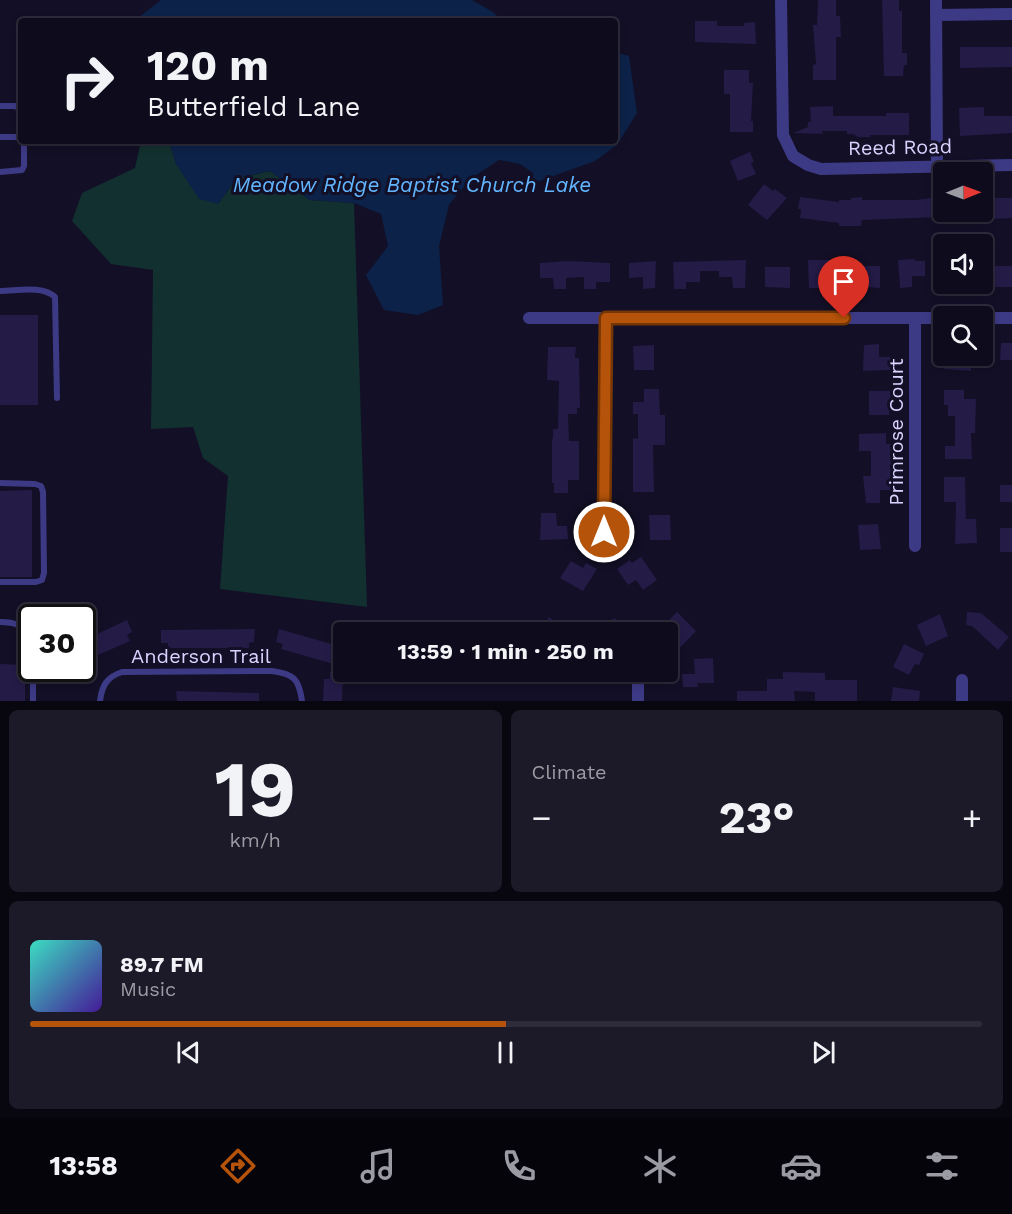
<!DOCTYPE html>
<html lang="en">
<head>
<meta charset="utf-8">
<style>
	body { margin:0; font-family:"Work Sans",sans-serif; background:#1c1929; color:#f1f3f6; height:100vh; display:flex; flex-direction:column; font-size:22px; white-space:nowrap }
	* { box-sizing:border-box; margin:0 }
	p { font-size:20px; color:#9b9ba3 }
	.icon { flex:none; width:33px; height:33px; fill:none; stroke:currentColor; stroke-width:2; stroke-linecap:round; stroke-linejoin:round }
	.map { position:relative; height:701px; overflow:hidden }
	.details { display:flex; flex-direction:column; gap:9px; padding:9px; background:#08060f; flex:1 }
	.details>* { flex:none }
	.hud { position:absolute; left:18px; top:18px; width:600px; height:126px; border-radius:6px; box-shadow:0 3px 9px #0003,0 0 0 2px #2e2b3b; background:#0e0b1c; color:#f1f3f6; overflow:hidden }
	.needle { width:39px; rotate:89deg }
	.buttons { position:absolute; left:933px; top:162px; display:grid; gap:12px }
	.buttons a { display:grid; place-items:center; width:60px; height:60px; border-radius:6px; background:#0e0b1c; box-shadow:0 3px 9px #0003,0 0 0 2px #2e2b3b; font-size:30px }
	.speed { position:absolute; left:18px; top:604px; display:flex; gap:12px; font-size:30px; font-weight:700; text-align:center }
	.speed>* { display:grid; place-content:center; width:78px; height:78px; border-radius:50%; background:#0e0b1c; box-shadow:0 3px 9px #0003,0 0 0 2px #2e2b3b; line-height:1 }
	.speed .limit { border:3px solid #111; border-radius:9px; background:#fff; color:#111 }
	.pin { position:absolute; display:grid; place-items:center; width:51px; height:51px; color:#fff; margin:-62px -26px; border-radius:50% 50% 50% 0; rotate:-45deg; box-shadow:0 0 6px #0007 }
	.pin .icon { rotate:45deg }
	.me { position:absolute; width:66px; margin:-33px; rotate:0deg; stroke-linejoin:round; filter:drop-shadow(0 0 4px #0008) }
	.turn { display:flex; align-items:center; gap:21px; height:126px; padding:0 30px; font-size:27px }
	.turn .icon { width:78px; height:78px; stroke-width:2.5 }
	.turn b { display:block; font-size:42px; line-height:51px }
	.big { font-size:45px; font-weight:700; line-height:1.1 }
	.details .tile { flex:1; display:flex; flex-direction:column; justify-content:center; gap:9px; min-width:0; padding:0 21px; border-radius:9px; background:#1c1929 }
	.details .dial { align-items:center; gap:0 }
	.dial b { font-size:78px; line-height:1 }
	.song { display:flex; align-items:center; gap:18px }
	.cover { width:72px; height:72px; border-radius:9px; background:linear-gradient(135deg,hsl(170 70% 55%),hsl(260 70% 35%)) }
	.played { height:6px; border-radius:3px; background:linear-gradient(90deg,#b45309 50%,#2e2b3b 50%) }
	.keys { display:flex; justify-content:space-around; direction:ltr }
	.heat { display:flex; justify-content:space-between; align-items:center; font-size:33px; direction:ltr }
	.details .tiles { flex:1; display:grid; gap:9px; grid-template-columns:1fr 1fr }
	.tile:last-child { grid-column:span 2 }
	.trip { position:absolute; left:333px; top:622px; width:345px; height:60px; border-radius:6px; background:#0e0b1c; box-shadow:0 3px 9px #0003,0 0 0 2px #2e2b3b; font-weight:700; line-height:60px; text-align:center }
	.menu { display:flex; height:96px; justify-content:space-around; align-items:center; background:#06040b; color:#9b9ba3 }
	.menu .icon { width:42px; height:42px }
	.menu .selected { color:#b45309 }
	.menu b { font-size:27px; color:#f1f3f6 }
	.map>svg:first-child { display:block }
	.green { fill:#12302f }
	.water { fill:#0c2248 }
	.building { fill:#241b47 }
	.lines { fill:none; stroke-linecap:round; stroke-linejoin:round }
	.service { stroke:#3d3a85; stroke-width:6 }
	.minor { stroke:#3d3a85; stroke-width:12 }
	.route-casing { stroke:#753606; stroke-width:15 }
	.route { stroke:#b45309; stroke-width:10 }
	.labels { text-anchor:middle; stroke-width:6; stroke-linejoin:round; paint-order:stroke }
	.street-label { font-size:20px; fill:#d9d4ff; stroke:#130f26 }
	.water-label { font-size:21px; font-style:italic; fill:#62b6ff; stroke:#130f26 }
</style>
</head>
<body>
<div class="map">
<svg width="1012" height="701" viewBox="0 0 1012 701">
	<rect width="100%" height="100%" fill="#130f26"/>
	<path class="green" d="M141 141H169L176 164 218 204 237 178 270 171 310 200 354 203 367 607 220 589 228 476 203 458 193 427 151 429 153 270 111 264 72 221 82 193 135 168Z"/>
	<path class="water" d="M161 0H472L493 12 503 21H134Z
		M615 52 629 56 637 113 617 145 595 161 534 183 533 173 520 164 499 160 470 179 449 205 439 246 443 305 418 315 384 310 366 275 388 246 381 214 354 203 310 200 270 171 237 178 218 204 199 199 176 164 169 141H615Z"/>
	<path class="building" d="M818 0H836V16H840L841 37H836V80H813V65L816 64 813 25H817Z
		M882 0H899V11H902V53H907V65H904L903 76H884Z
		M695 21H717V26H744V23L755 22 756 44 695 42Z
		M960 47H1012V67L960 68Z
		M724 70H749V83H753L751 121H753V132H730V94H724Z
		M833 106V116H886V113H909V135H870V137H858L853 134H847V131H822L823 134 793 133 808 127V122H811L810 107Z
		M984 107V116H1012V133L960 136 959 108Z
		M750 152 754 162 751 163 756 174 738 181 730 161Z
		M764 184 773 191 775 189 787 198 767 220 748 205Z
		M800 197 839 202V200H851V198L862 197V200H916L938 197V217L862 220 861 226H839V223L800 218 801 209H798Z
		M989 198H1012V218L989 219Z
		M953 212H975V221H953Z
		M915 259V261H925V276H912V287L900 288 898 260Z
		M746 260 745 288H733L732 277H719V271H700V282H686V289H674L673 262Z
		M808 260H835V277L822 276V288H809Z
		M567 261 610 263V282H596V289H584V277L566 278V289H554L553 278H540V263Z
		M656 261 655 288 643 289V277L629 278V263Z
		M855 266H880V288L855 286Z
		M990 266H1012V287H991Z
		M765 267H790V288L765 287Z
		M0 315H38V405H0Z
		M1001 343H1012V360H1000Z
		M879 344V357H890V370L863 371 864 345Z
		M654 345V370H634L633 346Z
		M548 347H576L575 358H579L580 408H577V414H568L569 441H579V480H568V493H554V483H552V439H553V429H558L559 381 547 380Z
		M954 356H971V371L944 369V357Z
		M644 389H659L660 415H665V445H653L654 492H633V438L638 439V414H633V402H644Z
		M944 390H964V399H976L975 433H971L972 459H945V446H955V416H948V405H944Z
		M869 391H891L889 415H869Z
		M886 433V444H891V490H880V503H866L863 476H871V451H859V434Z
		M944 477H965L966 519H976L977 543 955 544 956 502H944Z
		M1000 485H1012V502H1000Z
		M32 490V577H0V491Z
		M541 513H556L557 526H567L568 539 540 540Z
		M649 515H670L671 540H650Z
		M878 524 881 549 860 550 858 525Z
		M1000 528H1012V552H1000Z
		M641 557 657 580 643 590 636 580 628 585 617 569 630 560 632 563Z
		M571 561 583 568 586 563 597 569 583 591 560 578Z
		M677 612 696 631 675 653 668 646V629L664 625Z
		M967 612 981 613 1009 637 998 650 972 626 966 625Z
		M940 614 948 636 926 646 917 625Z
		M549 617 560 625 554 633H549L541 628Z
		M615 618 623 633H588Z
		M127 620 132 632 127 635 130 641 82 662V641Z
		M255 629 254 642 249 643V648H168V643H161V630Z
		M279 629 342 647 337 665 281 649 283 644 276 642Z
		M904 644 924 654 919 665 915 664 909 675 893 667Z
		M713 658 714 683H697L698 687H683L682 674H695L694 659Z
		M0 664 25 665V701H0Z
		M330 672H343L342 701H323L324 679H330Z
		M783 672 825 673V680H857V701H815V692L794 691 795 701H737V691H767V679H783Z
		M893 687 920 691 919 701H891Z
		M176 691 259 693V701H177Z"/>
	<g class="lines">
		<path class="service" d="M0 106H15L21 109
			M0 137H21
			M0 172 22 170 24 166V141
			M0 291C17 291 42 285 55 297L57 398
			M0 483 35 484 41 486 43 492 44 573 42 580 36 582H0
			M0 622C15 622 23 625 32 638
			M33 669V701
			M100 701C102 685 107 677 122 672L272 671C294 674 299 679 302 701"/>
		<path class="minor" d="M781 0 783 135 793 156 808 165 821 169 1012 165
			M936 0 937 165
			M936 15 1012 14
			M529 318H944
			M982 318H1012
			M604 532 606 318
			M915 546V318
			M638 701V681
			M962 701V680"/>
	</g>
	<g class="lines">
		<g class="route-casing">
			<path id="route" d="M604 532 606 318H844"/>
		</g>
		<use href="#route" class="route"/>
	</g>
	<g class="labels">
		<g class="street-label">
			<text transform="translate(900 147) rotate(-1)" y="7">Reed Road</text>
			<text transform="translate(896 432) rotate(-90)" y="7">Primrose Court</text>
			<text x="201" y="663">Anderson Trail</text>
		</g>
		<g class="water-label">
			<text x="412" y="192">Meadow Ridge Baptist Church Lake</text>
		</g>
	</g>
</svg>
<div class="buttons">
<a><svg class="needle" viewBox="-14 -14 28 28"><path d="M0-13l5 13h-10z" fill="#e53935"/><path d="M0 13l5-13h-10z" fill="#9b9ba3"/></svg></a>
<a><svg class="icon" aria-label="sound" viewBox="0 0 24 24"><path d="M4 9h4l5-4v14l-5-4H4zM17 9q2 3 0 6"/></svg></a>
<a><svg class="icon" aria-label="search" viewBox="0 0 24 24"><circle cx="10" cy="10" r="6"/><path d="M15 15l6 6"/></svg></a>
</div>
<div class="speed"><div class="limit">30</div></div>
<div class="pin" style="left:844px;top:318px;background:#d93025"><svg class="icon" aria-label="arrive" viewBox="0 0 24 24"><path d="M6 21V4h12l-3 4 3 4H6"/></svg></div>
<svg class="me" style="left:604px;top:532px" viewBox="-20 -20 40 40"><circle r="17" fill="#b45309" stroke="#fff" stroke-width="3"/><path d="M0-11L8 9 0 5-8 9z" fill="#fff"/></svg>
<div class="trip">13:59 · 1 min · 250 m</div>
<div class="hud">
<div class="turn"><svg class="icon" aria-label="right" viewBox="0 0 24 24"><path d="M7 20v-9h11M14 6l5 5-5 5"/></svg><div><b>120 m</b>Butterfield Lane</div></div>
</div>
</div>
<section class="details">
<div class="tiles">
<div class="tile dial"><b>19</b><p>km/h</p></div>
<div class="tile"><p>Climate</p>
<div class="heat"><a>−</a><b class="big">23°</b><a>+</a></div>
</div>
<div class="tile">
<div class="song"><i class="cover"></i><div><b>89.7 FM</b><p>Music</p></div></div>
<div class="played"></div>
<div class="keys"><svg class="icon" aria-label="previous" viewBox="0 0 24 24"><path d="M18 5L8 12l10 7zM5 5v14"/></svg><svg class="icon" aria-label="pause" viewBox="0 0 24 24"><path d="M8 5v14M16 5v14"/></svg><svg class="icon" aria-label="next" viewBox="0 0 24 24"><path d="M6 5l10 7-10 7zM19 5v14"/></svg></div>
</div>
</div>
</section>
<nav class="menu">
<b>13:58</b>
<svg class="icon selected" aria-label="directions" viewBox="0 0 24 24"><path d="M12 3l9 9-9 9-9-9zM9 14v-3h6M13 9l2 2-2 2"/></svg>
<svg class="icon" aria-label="music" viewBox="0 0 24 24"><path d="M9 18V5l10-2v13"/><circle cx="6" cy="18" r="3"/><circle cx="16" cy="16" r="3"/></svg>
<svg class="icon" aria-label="phone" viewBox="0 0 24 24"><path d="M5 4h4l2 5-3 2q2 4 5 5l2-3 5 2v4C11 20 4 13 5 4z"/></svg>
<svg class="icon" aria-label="climate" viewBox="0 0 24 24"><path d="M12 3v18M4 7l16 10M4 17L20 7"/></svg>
<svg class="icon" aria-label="car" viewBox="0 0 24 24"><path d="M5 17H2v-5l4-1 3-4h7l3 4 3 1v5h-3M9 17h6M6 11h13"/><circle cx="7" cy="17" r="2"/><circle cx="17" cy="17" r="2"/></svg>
<svg class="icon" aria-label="filters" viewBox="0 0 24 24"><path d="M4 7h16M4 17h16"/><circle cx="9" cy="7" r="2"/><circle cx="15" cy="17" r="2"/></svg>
</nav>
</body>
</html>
